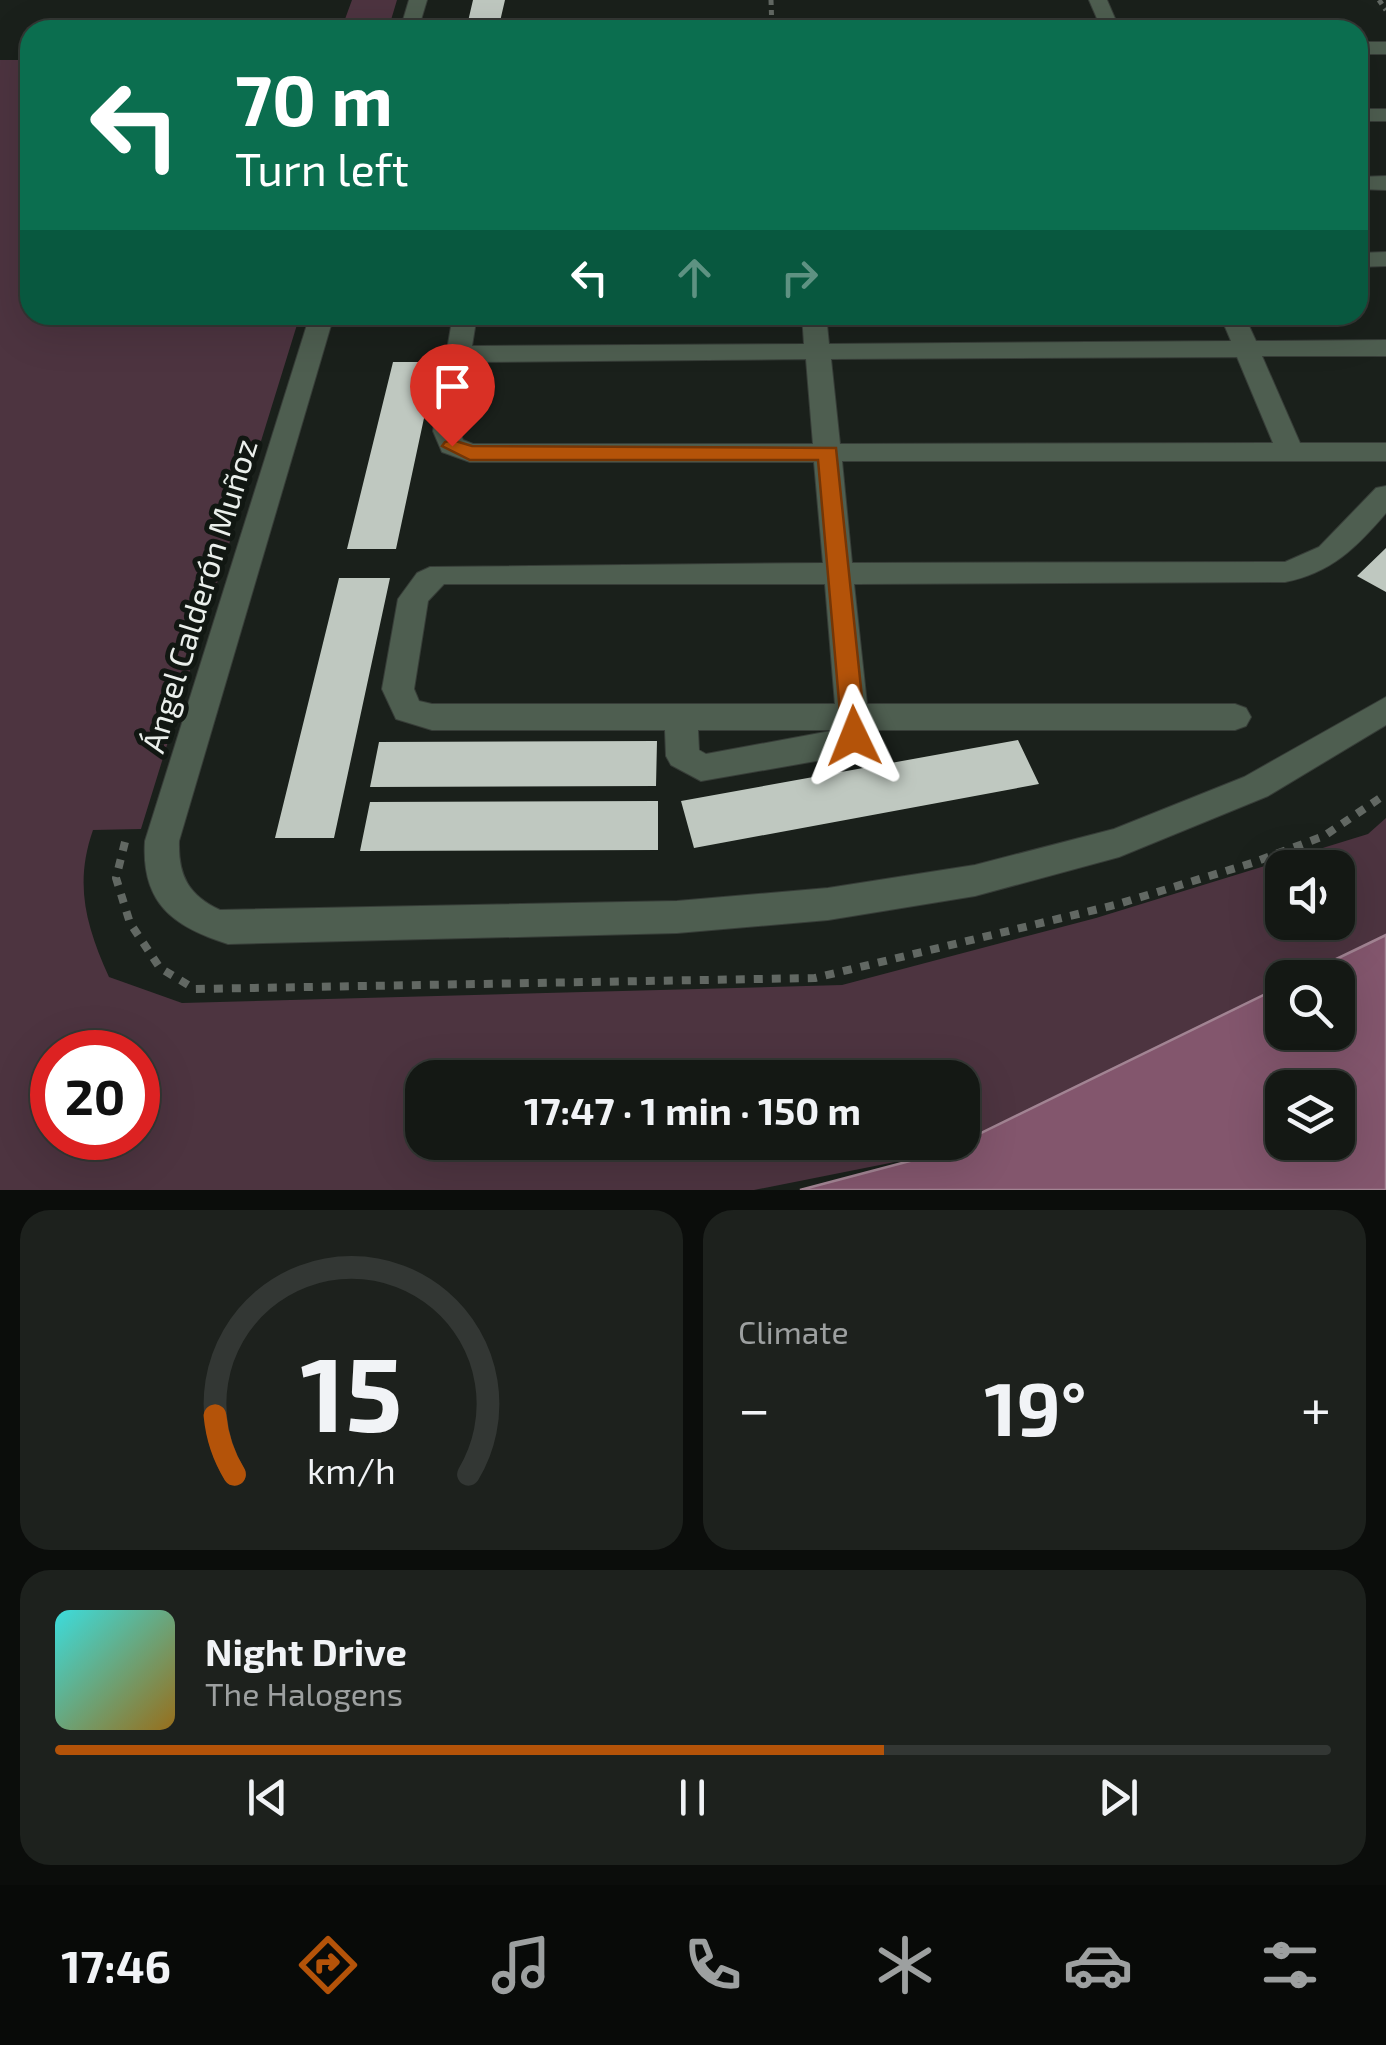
<!DOCTYPE html>
<html lang="en">
<head>
<meta charset="utf-8">
<style>
	body { margin:0; font-family:"Exo 2",sans-serif; background:#1d211d; color:#f1f3f6; height:100vh; display:flex; flex-direction:column; font-size:38px; white-space:nowrap }
	* { box-sizing:border-box; margin:0 }
	p { font-size:32px; color:#9da0a0 }
	.icon { flex:none; width:55px; height:55px; fill:none; stroke:currentColor; stroke-width:2; stroke-linecap:round; stroke-linejoin:round }
	.map { position:relative; height:1190px; overflow:hidden }
	.panel { display:flex; flex-direction:column; gap:20px; padding:20px; background:#0b0d0b; flex:1 }
	.panel>* { flex:none }
	.banner { position:absolute; left:20px; top:20px; width:1348px; height:305px; border-radius:30px; box-shadow:0 10px 40px #0002,0 0 0 2px #333734; background:#0b6e4f; color:#fff; overflow:hidden }
	.tools { position:absolute; left:1265px; top:850px; display:grid; gap:20px }
	.tools a { display:grid; place-items:center; width:90px; height:90px; border-radius:20px; background:#141814; box-shadow:0 10px 40px #0002,0 0 0 2px #333734; font-size:50px }
	.speed { position:absolute; left:30px; top:1030px; display:flex; gap:20px; font-size:50px; font-weight:700; text-align:center }
	.speed>* { display:grid; place-content:center; width:130px; height:130px; border-radius:50%; background:#141814; box-shadow:0 10px 40px #0002,0 0 0 2px #333734; line-height:1 }
	.speed .limit { border:15px solid #d22; background:#fff; color:#111 }
	.pin { position:absolute; display:grid; place-items:center; width:85px; height:85px; color:#fff; margin:-102px -42px; border-radius:50% 50% 50% 0; rotate:-45deg; box-shadow:0 0 10px #0007 }
	.pin .icon { rotate:45deg }
	.me { position:absolute; width:110px; margin:-55px; rotate:358deg; stroke-linejoin:round; filter:drop-shadow(0 0 8px #0008) }
	.turn { display:flex; align-items:center; gap:35px; height:210px; padding:0 50px; font-size:45px }
	.turn .icon { width:130px; height:130px; stroke-width:2.5 }
	.turn b { display:block; font-size:70px; line-height:85px }
	.lanes { display:flex; align-items:center; height:95px; padding:0 50px; background:#0003; justify-content:center; gap:50px; direction:ltr }
	.lanes .off { opacity:.35 }
	.big { font-size:75px; font-weight:700; line-height:1.1 }
	.panel .card { flex:1; display:flex; flex-direction:column; justify-content:center; gap:15px; min-width:0; padding:0 35px; border-radius:30px; background:#1d211d }
	.panel .dial { align-items:center; gap:0 }
	.dial svg { height:260px; overflow:visible; fill:none; stroke:#333734; stroke-width:7; stroke-linecap:round; text-anchor:middle }
	.dial text { fill:#f1f3f6; stroke:none }
	.song { display:flex; align-items:center; gap:30px }
	.cover { width:120px; height:120px; border-radius:15px; background:linear-gradient(135deg,hsl(180 70% 55%),hsl(40 70% 35%)) }
	.played { height:10px; border-radius:5px; background:linear-gradient(90deg,#b45309 65%,#333734 65%) }
	.keys { display:flex; justify-content:space-around; direction:ltr }
	.heat { display:flex; justify-content:space-between; align-items:center; font-size:55px; direction:ltr }
	.panel .tiles { flex:1; display:grid; gap:20px; grid-template-columns:1fr 1fr }
	.card:last-child { grid-column:span 2 }
	.trip { position:absolute; left:405px; top:1060px; width:575px; height:100px; border-radius:30px; background:#141814; box-shadow:0 10px 40px #0002,0 0 0 2px #333734; font-weight:700; line-height:100px; text-align:center }
	.tabs { display:flex; height:160px; justify-content:space-around; align-items:center; background:#080a08; color:#9da0a0 }
	.tabs .icon { width:70px; height:70px }
	.tabs .active { color:#b45309 }
	.tabs b { font-size:45px; color:#f1f3f6 }
	.map>svg:first-child { display:block }
	.green { fill:#4d3440; fill-rule:evenodd }
	.water { fill:#83566d; stroke:#a28493; stroke-width:2.5; fill-rule:evenodd }
	.building { fill:#bfc8c0 }
	.lines { fill:none; stroke-linecap:round; stroke-linejoin:round }
	.minor-casing { stroke:#373d38; stroke-width:2 }
	.path-far1 { stroke:#626863; stroke-width:5; stroke-dasharray:5 5; stroke-linecap:butt }
	.path { stroke:#626863; stroke-width:8; stroke-dasharray:9 9; stroke-linecap:butt }
	.minor { fill:#4e5e50; fill-rule:evenodd }
	.route { fill:#b45309; stroke:#753606; stroke-width:2.5 }
	.labels { text-anchor:middle; stroke-width:10; stroke-linejoin:round; paint-order:stroke }
	.street-label { font-size:32px; fill:#eaefeb; stroke:#111712 }
</style>
</head>
<body>
<div class="map">
<svg width="1386" height="1190" viewBox="0 0 1386 1190">
	<rect width="100%" height="100%" fill="#1a201b"/>
	<path class="green" d="M352 0H397L388 30H341Z
		M0 60H30V315H300L141 829 93 830C74 884 86 926 109 977L182 1003 842 985 1096 918 1368 834 1386 818V935L1299 977 1282 978V986L963 1142 962 1078H422V1142L961 1143 940 1153 754 1190H0ZM1282 868H1338V922H1282ZM52 1052H138V1138H52Z"/>
	<path class="water" d="M1386 935V1190H800L940 1153 1282 986V1032H1338V978L1299 977ZM1282 1088H1338V1142H1282Z"/>
	<path class="building" d="M473 0H505L498 30H466Z
		M393 362H436L396 549H347Z
		M1386 548V592L1357 576Z
		M339 578H390L334 838H275Z
		M1018 740 1039 784 694 848 681 801Z
		M657 741 656 786 370 787 379 742Z
		M658 801V850L360 851 370 802Z"/>
	<g class="lines">
		<g class="minor-casing">
			<path id="minor" d="M409 0H427L418 30H400Z
				M1089 0H1107L1120 30H1102Z
				M1358 42H1386V54H1358Z
				M1358 109H1386V121H1358Z
				M1386 176V190L1358 189V177Z
				M1386 252V266L1358 267V253Z
				M310 315H334L179 841C178 875 188 895 220 910L677 901 828 888 975 865 1114 829 1244 777 1386 697V725L1268 796 1119 857 975 896 828 920 677 933 228 944C173 927 141 903 145 841Z
				M453 315H477L472 346 804 344 802 315H826L829 344 1231 341 1220 315H1244L1256 341 1386 340V356H1262L1300 443H1386V461H842L852 563 1285 562 1319 547 1376 488 1386 486V513C1356 548 1331 573 1285 582L854 584 867 704H1235L1246 708 1251 717 1246 726 1235 730H870L866 744 839 757 701 781 671 765 666 756 665 730H432L396 719 382 689 398 599 417 573 430 567 823 563 814 462H470L442 452 433 431ZM1237 357 1273 443 840 444 831 359ZM806 359 813 444H473L463 440 459 431 470 362ZM444 584H825L835 704H432L419 701 414 689 428 601ZM698 730H836L706 754 699 750Z"/>
		</g>
		<path class="path-far1" d="M771 0 772 30
			M1379 0 1386 10"/>
		<path class="path" d="M125 842 116 878 130 923 160 968 195 989 815 978 1115 905 1252 863 1324 836 1386 794"/>
		<use href="#minor" class="minor"/>
	</g>
	<path class="route" d="M452 440 472 446 836 448 866 736 863 742H845L842 736 818 460H470L442 446 445 442Z"/>
	<g class="labels">
		<g class="street-label">
			<text transform="translate(200 596) rotate(-73)" y="11">Ángel Calderón Muñoz</text>
		</g>
	</g>
</svg>
<div class="tools">
<a><svg class="icon" aria-label="sound" viewBox="0 0 24 24"><path d="M4 9h4l5-4v14l-5-4H4zM17 9q2 3 0 6"/></svg></a>
<a><svg class="icon" aria-label="search" viewBox="0 0 24 24"><circle cx="10" cy="10" r="6"/><path d="M15 15l6 6"/></svg></a>
<a><svg class="icon" aria-label="layers" viewBox="0 0 24 24"><path d="M12 4l9 5-9 5-9-5zM3 14l9 5 9-5"/></svg></a>
</div>
<div class="speed"><div class="limit">20</div></div>
<div class="pin" style="left:452px;top:446px;background:#d93025"><svg class="icon" aria-label="arrive" viewBox="0 0 24 24"><path d="M6 21V4h12l-3 4 3 4H6"/></svg></div>
<svg class="me" style="left:854px;top:736px" viewBox="-20 -20 40 40"><path d="M0-17L14 15 0 8-14 15z" fill="#b45309" stroke="#fff" stroke-width="4"/></svg>
<div class="trip">17:47 · 1 min · 150 m</div>
<div class="banner">
<div class="turn"><svg class="icon" aria-label="left" viewBox="0 0 24 24"><path d="M17 20v-9H6M10 6l-5 5 5 5"/></svg><div><b>70 m</b>Turn left</div></div>
<div class="lanes"><svg class="icon" aria-label="left" viewBox="0 0 24 24"><path d="M17 20v-9H6M10 6l-5 5 5 5"/></svg><svg class="icon off" aria-label="ahead" viewBox="0 0 24 24"><path d="M12 20V5M6 11l6-6 6 6"/></svg><svg class="icon off" aria-label="right" viewBox="0 0 24 24"><path d="M7 20v-9h11M14 6l5 5-5 5"/></svg></div>
</div>
</div>
<section class="panel">
<div class="tiles">
<div class="card dial"><svg viewBox="0 0 100 80">
<path d="M14 69A42 42 0 1 1 86 69"/>
<path d="M14 69A42 42 0 0 1 8 51" stroke="#b45309"/>
<text x="50" y="56" font-size="32" font-weight="700">15</text>
<text x="50" y="72" font-size="11">km/h</text>
</svg></div>
<div class="card"><p>Climate</p>
<div class="heat"><a>−</a><b class="big">19°</b><a>+</a></div>
</div>
<div class="card">
<div class="song"><i class="cover"></i><div><b>Night Drive</b><p>The Halogens</p></div></div>
<div class="played"></div>
<div class="keys"><svg class="icon" aria-label="previous" viewBox="0 0 24 24"><path d="M18 5L8 12l10 7zM5 5v14"/></svg><svg class="icon" aria-label="pause" viewBox="0 0 24 24"><path d="M8 5v14M16 5v14"/></svg><svg class="icon" aria-label="next" viewBox="0 0 24 24"><path d="M6 5l10 7-10 7zM19 5v14"/></svg></div>
</div>
</div>
</section>
<nav class="tabs">
<b>17:46</b>
<svg class="icon active" aria-label="directions" viewBox="0 0 24 24"><path d="M12 3l9 9-9 9-9-9zM9 14v-3h6M13 9l2 2-2 2"/></svg>
<svg class="icon" aria-label="music" viewBox="0 0 24 24"><path d="M9 18V5l10-2v13"/><circle cx="6" cy="18" r="3"/><circle cx="16" cy="16" r="3"/></svg>
<svg class="icon" aria-label="phone" viewBox="0 0 24 24"><path d="M5 4h4l2 5-3 2q2 4 5 5l2-3 5 2v4C11 20 4 13 5 4z"/></svg>
<svg class="icon" aria-label="climate" viewBox="0 0 24 24"><path d="M12 3v18M4 7l16 10M4 17L20 7"/></svg>
<svg class="icon" aria-label="car" viewBox="0 0 24 24"><path d="M5 17H2v-5l4-1 3-4h7l3 4 3 1v5h-3M9 17h6M6 11h13"/><circle cx="7" cy="17" r="2"/><circle cx="17" cy="17" r="2"/></svg>
<svg class="icon" aria-label="filters" viewBox="0 0 24 24"><path d="M4 7h16M4 17h16"/><circle cx="9" cy="7" r="2"/><circle cx="15" cy="17" r="2"/></svg>
</nav>
</body>
</html>
